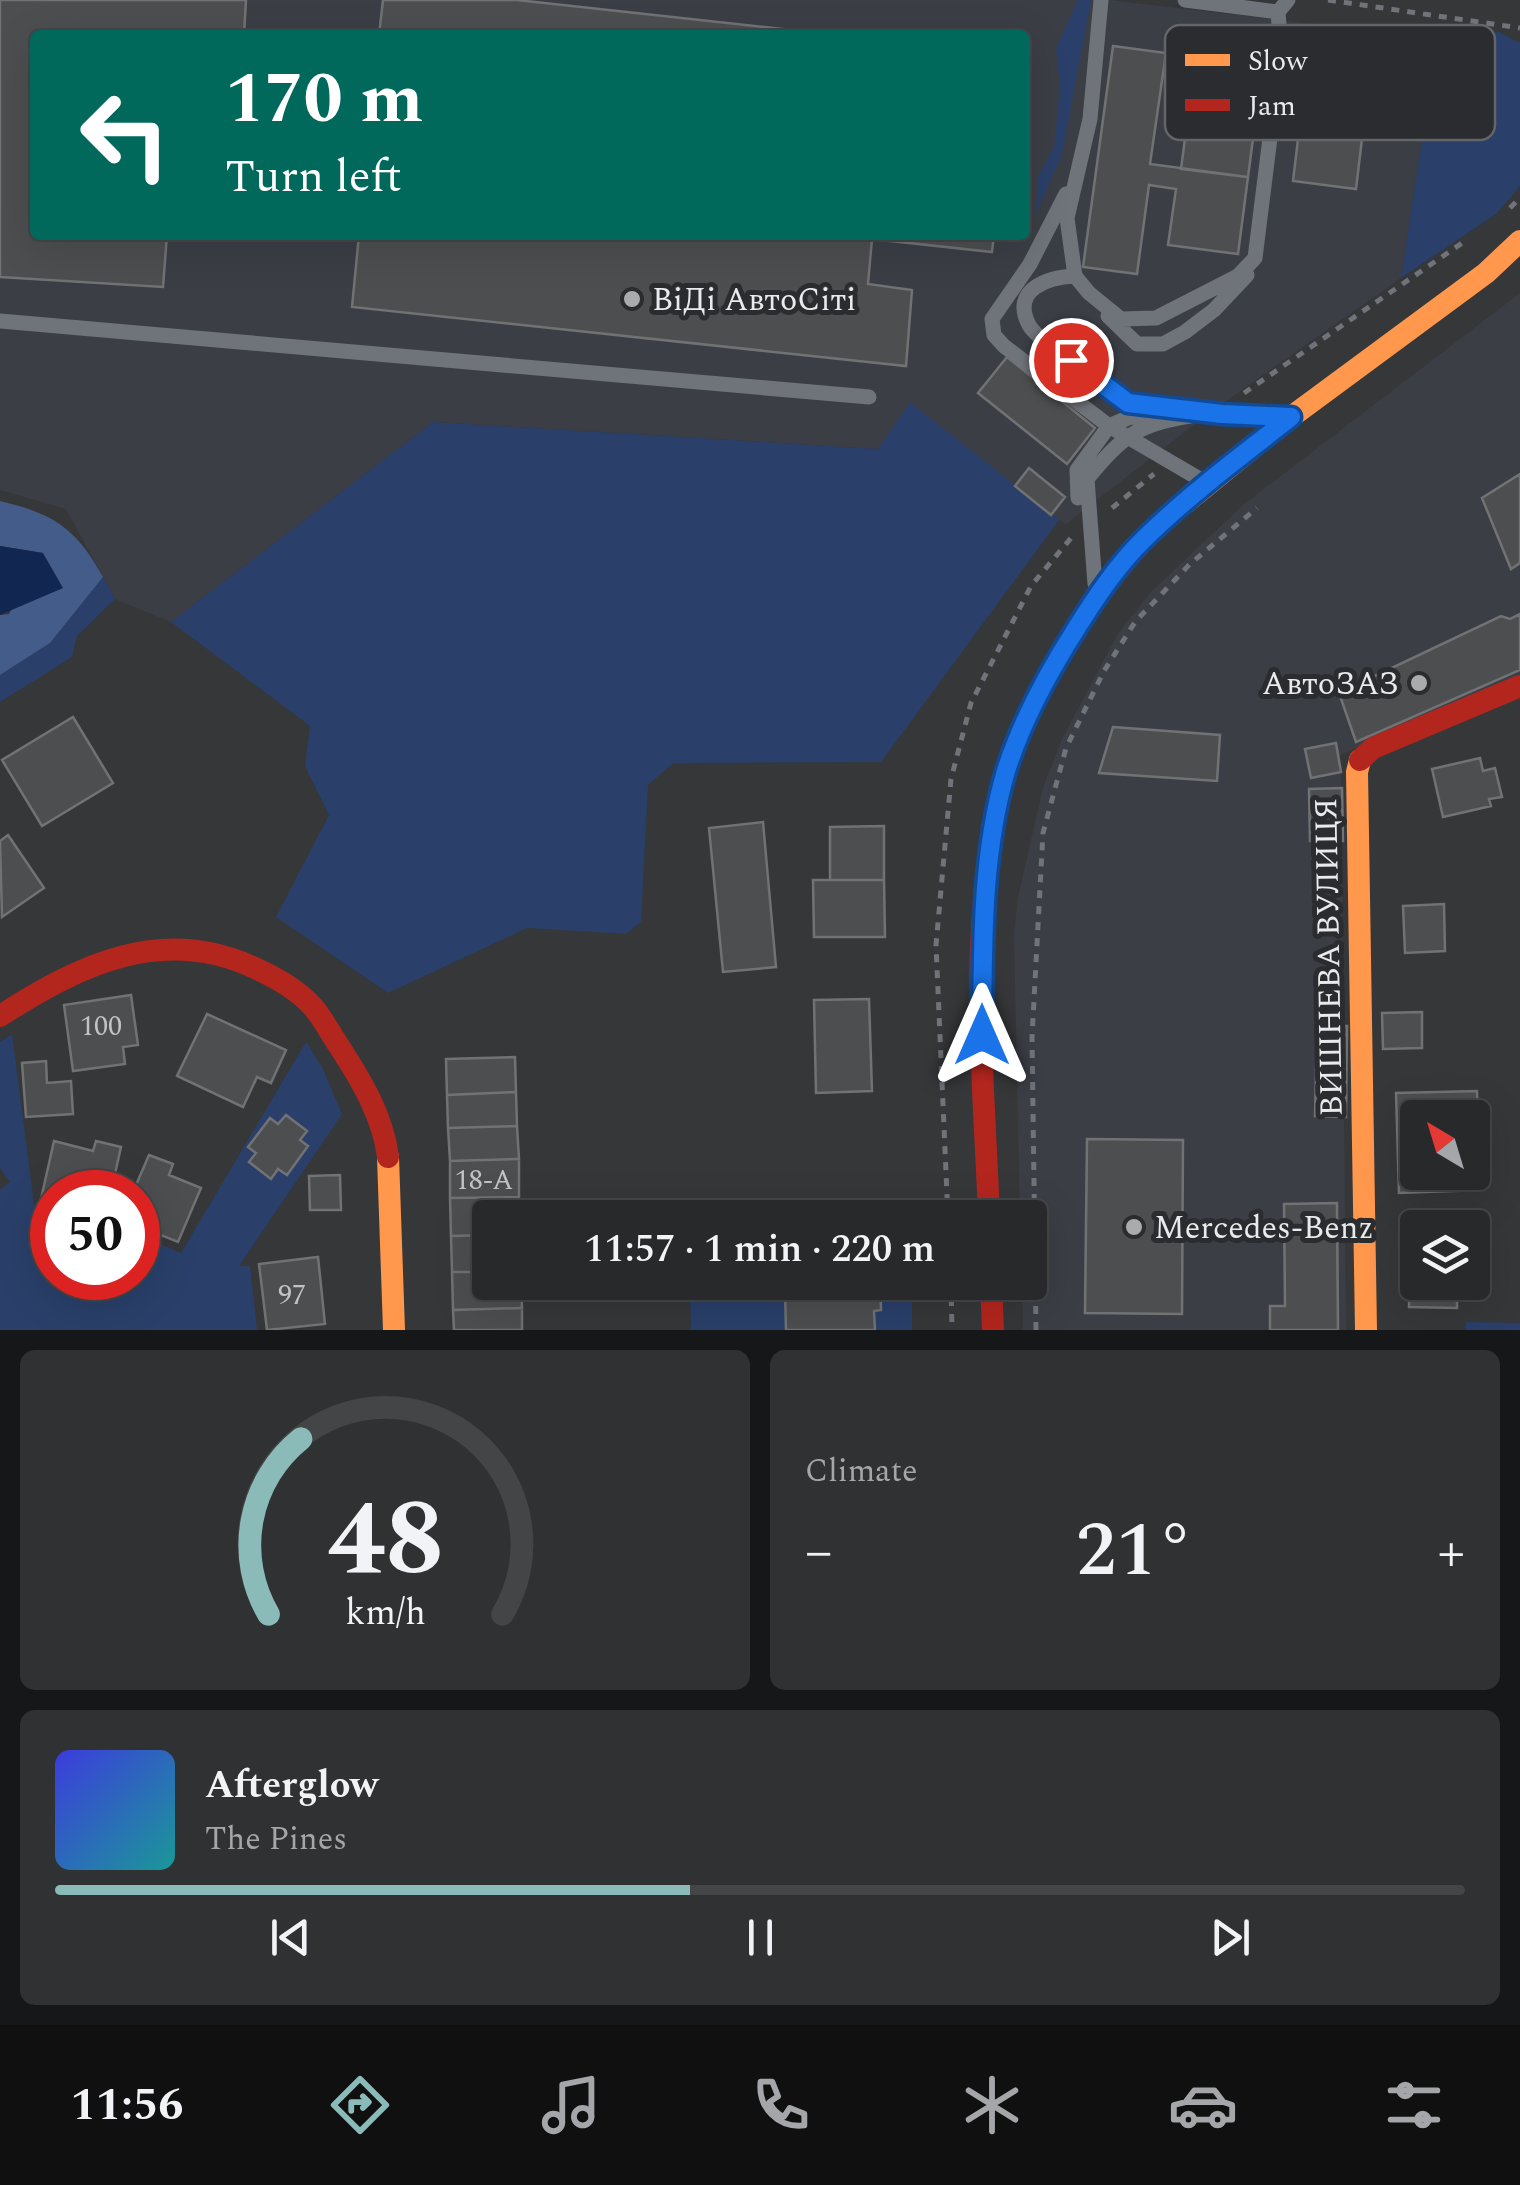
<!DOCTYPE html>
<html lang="en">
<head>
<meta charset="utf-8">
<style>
	body { margin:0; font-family:Spectral,serif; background:#303133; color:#f1f3f6; height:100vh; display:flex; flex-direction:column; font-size:38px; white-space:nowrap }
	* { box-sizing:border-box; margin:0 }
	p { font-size:32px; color:#a5a6a9 }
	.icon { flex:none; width:55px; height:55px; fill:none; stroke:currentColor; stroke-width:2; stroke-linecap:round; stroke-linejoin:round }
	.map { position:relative; height:1330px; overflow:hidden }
	.drawer { display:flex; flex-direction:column; gap:20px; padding:20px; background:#161718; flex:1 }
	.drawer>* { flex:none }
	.top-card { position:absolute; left:30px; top:30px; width:1000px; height:210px; border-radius:10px; box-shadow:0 10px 40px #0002,0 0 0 2px #444547; background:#00695c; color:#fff; overflow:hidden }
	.needle { width:65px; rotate:322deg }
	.fabs { position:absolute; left:1400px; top:1100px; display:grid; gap:20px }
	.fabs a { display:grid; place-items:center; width:90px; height:90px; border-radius:10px; background:#28292b; box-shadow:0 10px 40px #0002,0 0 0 2px #444547; font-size:50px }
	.speed { position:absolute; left:30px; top:1170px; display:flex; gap:20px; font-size:50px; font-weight:700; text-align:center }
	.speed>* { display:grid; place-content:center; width:130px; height:130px; border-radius:50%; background:#28292b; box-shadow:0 10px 40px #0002,0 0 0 2px #444547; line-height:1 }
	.speed .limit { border:15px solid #d22; background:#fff; color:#111 }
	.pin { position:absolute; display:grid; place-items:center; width:85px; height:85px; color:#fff; margin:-42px; border:5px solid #fff; border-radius:50%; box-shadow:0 2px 10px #0007 }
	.me { position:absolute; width:110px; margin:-55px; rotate:0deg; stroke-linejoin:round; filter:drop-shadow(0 0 8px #0008) }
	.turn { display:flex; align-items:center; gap:35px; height:210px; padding:0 30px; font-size:45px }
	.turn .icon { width:130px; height:130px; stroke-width:2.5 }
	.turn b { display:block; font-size:70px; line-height:85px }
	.big { font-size:75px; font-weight:600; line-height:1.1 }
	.drawer .widget { flex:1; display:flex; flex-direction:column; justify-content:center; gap:15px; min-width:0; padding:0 35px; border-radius:15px; background:#303133 }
	.drawer .dial { align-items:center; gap:0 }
	.dial svg { height:260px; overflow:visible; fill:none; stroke:#444547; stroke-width:7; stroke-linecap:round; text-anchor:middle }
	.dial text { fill:#f1f3f6; stroke:none }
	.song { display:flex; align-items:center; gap:30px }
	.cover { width:120px; height:120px; border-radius:15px; background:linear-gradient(135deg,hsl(240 70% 55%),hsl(180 70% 35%)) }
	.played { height:10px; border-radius:5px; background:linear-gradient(90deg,#8bbbb9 45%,#444547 45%) }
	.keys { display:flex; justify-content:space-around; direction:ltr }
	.heat { display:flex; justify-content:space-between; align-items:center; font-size:55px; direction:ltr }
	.drawer .tiles { flex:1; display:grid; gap:20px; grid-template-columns:1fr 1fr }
	.widget:last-child { grid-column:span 2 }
	.trip { position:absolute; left:472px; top:1200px; width:575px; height:100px; border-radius:10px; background:#28292b; box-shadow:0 10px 40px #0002,0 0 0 2px #444547; font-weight:600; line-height:100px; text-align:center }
	.tab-bar { display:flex; height:160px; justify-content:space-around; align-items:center; background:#101011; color:#a5a6a9 }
	.tab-bar .icon { width:70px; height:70px }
	.tab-bar .current { color:#8bbbb9 }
	.tab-bar b { font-size:45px; color:#f1f3f6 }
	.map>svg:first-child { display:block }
	.built { fill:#3c3e46; fill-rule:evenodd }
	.green { fill:#2a406a }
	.forest { fill:#445c8a }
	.water { fill:#112651 }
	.building { fill:#4d4e4f; stroke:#707274; stroke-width:2.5; fill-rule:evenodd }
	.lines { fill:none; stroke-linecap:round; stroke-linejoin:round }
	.path { stroke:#707379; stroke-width:5; stroke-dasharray:8 8; stroke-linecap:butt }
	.lane { stroke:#6f737a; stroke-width:15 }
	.slow { stroke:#ff974d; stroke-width:22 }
	.jam { stroke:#b3261e; stroke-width:22 }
	.route-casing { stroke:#114b97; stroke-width:25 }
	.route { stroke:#1a73e8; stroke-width:18 }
	.poi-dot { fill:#aaabad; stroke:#2a2c2f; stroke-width:4 }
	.labels { text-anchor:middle; stroke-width:10; stroke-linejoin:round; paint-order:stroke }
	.number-label { font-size:28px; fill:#c2c3c5 }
	.poi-label { font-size:32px; fill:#e9eaec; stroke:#2a2c2f; text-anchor:start }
	.street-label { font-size:32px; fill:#e9eaec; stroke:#2a2c2f }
	.key { fill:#2a2c2f; stroke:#636568; stroke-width:2.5 }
	.key-label { font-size:28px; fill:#e9eaec }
</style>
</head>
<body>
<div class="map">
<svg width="1520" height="1330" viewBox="0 0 1520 1330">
	<rect width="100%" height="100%" fill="#353739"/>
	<path class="built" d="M0 0H1109L1433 38 1428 100 1401 278 1209 413 1066 524 1051 515 878 449 433 422 171 622 115 599 66 509 0 490ZM35 35H1025V235H35Z
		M1520 293V675L1338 756 1341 772 1346 1330H1023L1022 1283 1030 1282V1218H1020L1014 935 1018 897 1043 788 1062 739 1117 635 1151 592 1243 505Z"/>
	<path class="green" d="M1078 0H1091L1062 154 1036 213 1038 177 1054 147 1060 87 1056 48Z
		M1499 32 1520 43V186L1496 214 1401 278 1428 100 1433 38Z
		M910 402 1059 520 881 762 673 763 648 785 641 922 626 934 527 928 388 993 276 917 329 815 305 766 310 726 171 622 433 422 878 449Z
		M103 577 115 599 77 636 72 657 0 702V675L50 643Z
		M12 1034 34 1204 52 1209V1278H138V1234L181 1253 306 1042 322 1067 342 1114 239 1266H250L257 1330H0V1190L10 1182 0 1168V1042Z
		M690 1283H912V1330H691Z
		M1466 1322 1520 1323V1330H1466Z"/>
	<path class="forest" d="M0 501C54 514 76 528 103 577L50 643 0 675V615L9 614 43 553 0 546Z"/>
	<path class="water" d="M0 546 43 553 63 588 0 615Z"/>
	<path class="building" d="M0 0H246L244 35H35V235H167L163 287 0 277Z
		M383 0H517L837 35H379Z
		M1113 46 1166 53 1150 164 1248 177 1238 254 1168 245 1176 189 1149 185 1137 274 1083 267Z
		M1308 56 1371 63 1356 189 1293 181Z
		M1195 62 1262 70 1248 177 1181 169Z
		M359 235H994L992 252 872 239 868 284 912 290 906 366 352 307Z
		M1007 357 1095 428 1067 464 978 393Z
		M1029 468 1065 497 1051 515 1015 486Z
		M1520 474V563L1511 569 1482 498Z
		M1520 614V670L1356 742 1339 693 1501 616 1510 619Z
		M73 717 113 783 42 826 2 760Z
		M1113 727 1220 735 1217 781 1099 773Z
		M1336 743 1341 772 1311 778 1305 749Z
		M1480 758 1483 771 1495 768 1502 797 1489 799 1491 806 1443 817 1432 769Z
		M1342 788 1343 841H1310L1309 789Z
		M763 822 776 967 723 972 709 828Z
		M884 826V880H830V827Z
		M8 835 44 888 2 917 0 841Z
		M813 880H884L885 937H814Z
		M1444 904 1445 951 1405 953 1403 906Z
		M131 995 138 1045 123 1047 125 1064 73 1071 64 1005Z
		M869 999 872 1091 816 1093 814 1000Z
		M1422 1012V1048L1383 1049 1382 1013Z
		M207 1014 286 1050 271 1083 257 1077 243 1107 177 1076Z
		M1317 1026H1347L1346 1117 1315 1116Z
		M515 1057 516 1092 447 1095 446 1059Z
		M46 1061 47 1083 71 1081 73 1114 26 1117 22 1063Z
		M1477 1091 1480 1190 1399 1193 1396 1093ZM1418 1118H1472V1172H1418Z
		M516 1092 517 1126 448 1128 447 1095Z
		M286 1115 307 1131 300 1140 308 1146 287 1175 278 1169 271 1179 249 1162 256 1153 248 1147 270 1118 278 1124Z
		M517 1126 519 1159 450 1161 448 1128Z
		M1087 1139 1183 1140 1182 1314 1085 1313Z
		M54 1141 93 1151 96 1141 121 1147 111 1192H52V1201L41 1199Z
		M149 1155 173 1164 169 1175 201 1188 178 1242 138 1226V1192H133Z
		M519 1159V1197L450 1198V1161Z
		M340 1175 341 1210H310L309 1176Z
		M519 1197V1218H490V1235L451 1236 450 1198Z
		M1337 1203 1338 1330H1270V1306H1285L1284 1204Z
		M490 1235V1272H452L451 1236Z
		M318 1257 325 1324 267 1330 259 1264Z
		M1410 1262H1418V1282H1457V1308L1409 1307Z
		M452 1272H490V1282H521L522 1308 453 1310Z
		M820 1282H880L881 1310 874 1311 875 1330H786L785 1289 820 1288Z
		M522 1308V1330H454L453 1310Z"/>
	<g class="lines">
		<path class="path" d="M1328 0 1520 28
			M1510 208 1520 198
			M1244 393 1465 241
			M1112 508 1154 474
			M948 1218 936 945 951 779 971 703 1031 586 1071 538
			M951 1282 952 1330
			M1036 1330 1032 1037 1043 833 1066 748 1104 671 1135 622 1190 564 1257 508"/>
		<path class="lane" d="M1101 0 1090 119 1067 218 1075 276 1089 293 1121 319 1156 318 1238 276 1255 258 1281 50 1278 12 1288 0
			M1185 0 1278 12
			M1066 194 1030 264 992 319 994 335 1004 346 1109 426 1203 481
			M1075 276C1049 277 1010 289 1029 325 1037 340 1107 391 1125 401 1148 413 1247 415 1277 417
			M1108 316 1137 344H1163L1185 332 1214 310 1247 275
			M0 321 869 397
			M1078 498 1077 470 1109 426 1130 417 1161 418
			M1095 584 1087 479C1121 438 1136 424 1190 416"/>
		<path class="slow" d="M1168 517 1291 417 1486 273 1520 241
			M1360 760 1357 772 1366 1330
			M388 1157 394 1330"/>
		<path class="jam" d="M1360 760 1373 748 1520 686
			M0 1016C81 964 163 924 257 969 278 979 298 990 314 1008 323 1019 331 1034 339 1046 361 1080 383 1116 388 1157
			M989 1218C984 1074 965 910 1007 771 1022 722 1046 677 1072 634 1100 591 1130 551 1168 517
			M991 1282 993 1330"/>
	</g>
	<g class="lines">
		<g class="route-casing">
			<path id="route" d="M982 1035C983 947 981 856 1006 771 1022 720 1048 673 1076 629 1096 597 1118 564 1145 538 1190 494 1241 456 1291 417L1222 414 1128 403 1071 360"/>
		</g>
		<use href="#route" class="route"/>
	</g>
	<g class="poi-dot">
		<circle cx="632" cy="299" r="10"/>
		<circle cx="1419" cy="683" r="10"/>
		<circle cx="1134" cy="1227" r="10"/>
	</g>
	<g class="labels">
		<g class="number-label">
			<text x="101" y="1035">100</text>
			<text x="484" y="1189">18-А</text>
			<text x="292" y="1304">97</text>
		</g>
		<g class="poi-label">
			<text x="652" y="310">ВіДі АвтоСіті</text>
			<text x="1399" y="694" text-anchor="end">АвтоЗАЗ</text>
			<text x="1154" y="1238">Mercedes-Benz</text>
		</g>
		<g class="street-label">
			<text transform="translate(1328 957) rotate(-91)" y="11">ВИШНЕВА ВУЛИЦЯ</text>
		</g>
	</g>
	<rect x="1165" y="25" width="330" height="115" rx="15" class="key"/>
	<rect x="1185" y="54" width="45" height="12" fill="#ff974d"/>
	<rect x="1185" y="99" width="45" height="12" fill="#b3261e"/>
	<g class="key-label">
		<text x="1248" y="70">Slow</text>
		<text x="1248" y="115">Jam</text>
	</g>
</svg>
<div class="fabs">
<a><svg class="needle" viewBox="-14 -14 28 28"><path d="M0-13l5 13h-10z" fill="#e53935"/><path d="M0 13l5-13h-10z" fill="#a5a6a9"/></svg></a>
<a><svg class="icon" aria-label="layers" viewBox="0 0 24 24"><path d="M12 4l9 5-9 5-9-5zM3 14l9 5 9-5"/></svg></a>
</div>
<div class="speed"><div class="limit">50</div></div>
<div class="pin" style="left:1071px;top:360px;background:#d93025"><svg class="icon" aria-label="arrive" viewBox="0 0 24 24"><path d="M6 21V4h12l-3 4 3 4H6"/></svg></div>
<svg class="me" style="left:982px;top:1035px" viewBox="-20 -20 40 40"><path d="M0-17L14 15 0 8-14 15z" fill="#1a73e8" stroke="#fff" stroke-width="4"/></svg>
<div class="trip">11:57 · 1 min · 220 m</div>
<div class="top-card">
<div class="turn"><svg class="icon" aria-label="left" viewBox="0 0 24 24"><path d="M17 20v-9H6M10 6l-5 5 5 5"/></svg><div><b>170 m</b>Turn left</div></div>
</div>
</div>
<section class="drawer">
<div class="tiles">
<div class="widget dial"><svg viewBox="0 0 100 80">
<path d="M14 69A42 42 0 1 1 86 69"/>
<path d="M14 69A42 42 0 0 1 24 15" stroke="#8bbbb9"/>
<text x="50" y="56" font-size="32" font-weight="700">48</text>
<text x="50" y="72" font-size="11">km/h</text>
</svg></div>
<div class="widget"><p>Climate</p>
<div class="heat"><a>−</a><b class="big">21°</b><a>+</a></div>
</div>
<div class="widget">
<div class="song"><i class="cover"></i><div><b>Afterglow</b><p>The Pines</p></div></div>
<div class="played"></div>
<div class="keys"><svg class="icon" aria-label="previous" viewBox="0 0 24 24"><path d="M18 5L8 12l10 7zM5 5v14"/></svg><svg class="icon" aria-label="pause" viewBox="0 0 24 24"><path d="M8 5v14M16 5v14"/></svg><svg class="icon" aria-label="next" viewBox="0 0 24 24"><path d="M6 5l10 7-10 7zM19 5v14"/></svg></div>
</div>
</div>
</section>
<nav class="tab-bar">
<b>11:56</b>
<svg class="icon current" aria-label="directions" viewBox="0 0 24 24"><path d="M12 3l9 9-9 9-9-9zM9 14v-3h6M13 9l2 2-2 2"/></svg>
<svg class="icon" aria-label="music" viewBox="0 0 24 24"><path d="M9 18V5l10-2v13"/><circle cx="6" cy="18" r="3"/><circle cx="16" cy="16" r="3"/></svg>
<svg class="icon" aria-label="phone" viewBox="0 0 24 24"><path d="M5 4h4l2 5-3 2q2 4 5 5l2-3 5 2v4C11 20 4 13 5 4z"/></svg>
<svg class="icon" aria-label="climate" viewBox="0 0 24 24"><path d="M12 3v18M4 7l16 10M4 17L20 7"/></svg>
<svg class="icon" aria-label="car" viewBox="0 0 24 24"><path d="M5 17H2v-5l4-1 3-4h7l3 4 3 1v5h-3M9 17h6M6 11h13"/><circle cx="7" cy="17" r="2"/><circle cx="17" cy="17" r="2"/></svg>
<svg class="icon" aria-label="filters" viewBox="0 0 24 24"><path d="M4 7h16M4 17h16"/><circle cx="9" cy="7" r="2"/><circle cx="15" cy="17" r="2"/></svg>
</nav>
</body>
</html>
